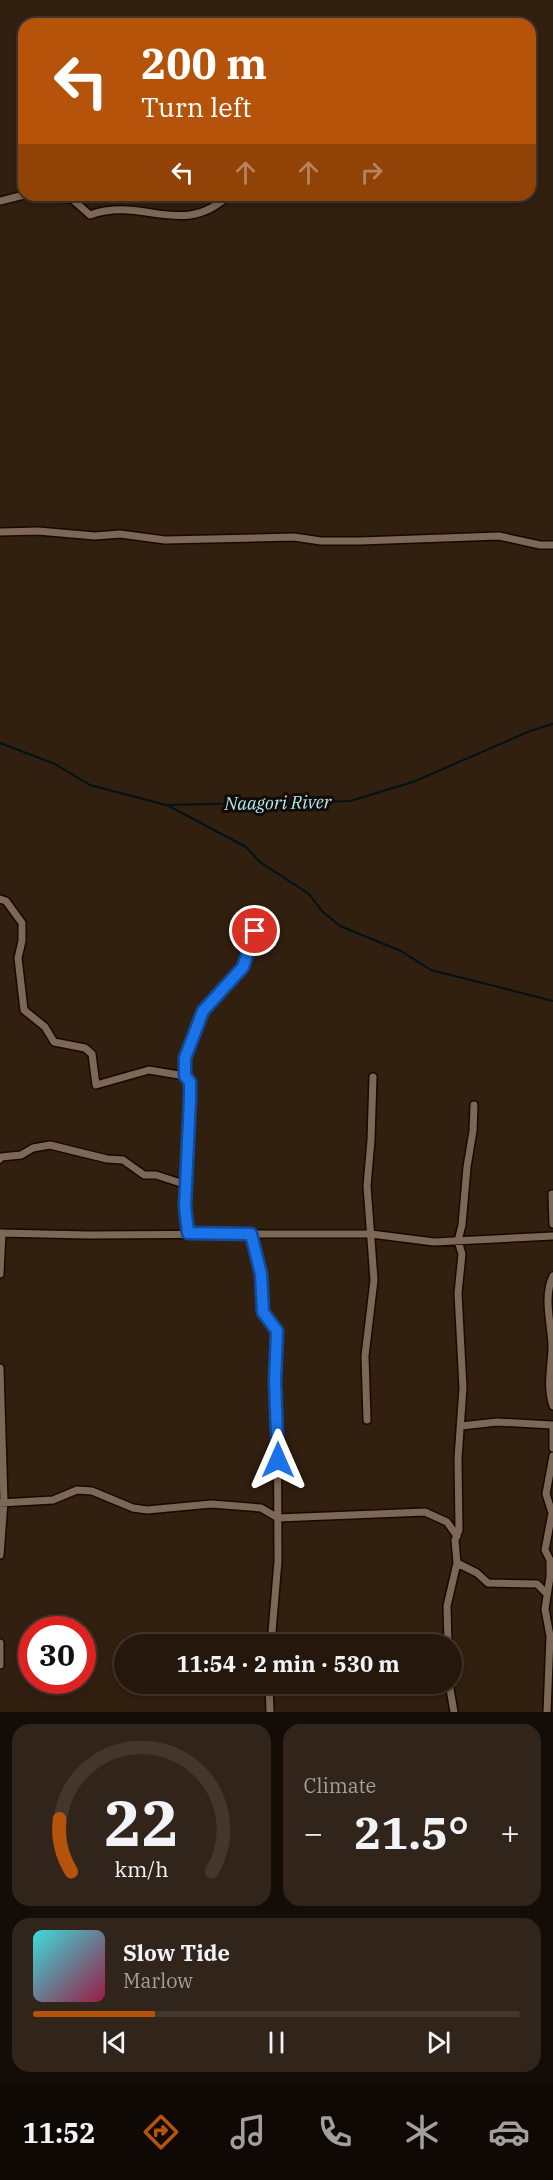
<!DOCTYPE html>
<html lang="en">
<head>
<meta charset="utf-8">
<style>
	body { margin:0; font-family:"IBM Plex Serif",serif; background:#31241a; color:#f1f3f6; height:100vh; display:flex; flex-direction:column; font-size:22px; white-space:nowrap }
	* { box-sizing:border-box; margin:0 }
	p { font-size:20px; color:#a39f9d }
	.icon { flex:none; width:33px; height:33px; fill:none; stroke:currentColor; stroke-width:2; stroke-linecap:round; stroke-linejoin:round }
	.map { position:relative; height:1712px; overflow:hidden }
	.drawer { display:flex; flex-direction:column; gap:12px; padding:12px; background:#140d07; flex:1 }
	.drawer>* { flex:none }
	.hud { position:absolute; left:18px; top:18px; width:518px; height:183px; border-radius:18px; box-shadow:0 3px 9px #0003,0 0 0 2px #42362d; background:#b45309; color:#fff; overflow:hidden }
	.speed { position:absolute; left:18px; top:1616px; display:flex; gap:12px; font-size:30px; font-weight:700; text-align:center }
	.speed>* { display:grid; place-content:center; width:78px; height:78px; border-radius:50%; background:#25170c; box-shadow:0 3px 9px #0003,0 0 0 2px #42362d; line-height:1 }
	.speed .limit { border:9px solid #d22; background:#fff; color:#111 }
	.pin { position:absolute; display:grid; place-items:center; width:51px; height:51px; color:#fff; margin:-26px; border:3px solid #fff; border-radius:50%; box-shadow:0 2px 6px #0007 }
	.me { position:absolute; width:66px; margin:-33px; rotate:0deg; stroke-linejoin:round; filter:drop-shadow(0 0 4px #0008) }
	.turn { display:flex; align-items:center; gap:21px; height:126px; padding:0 24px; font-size:27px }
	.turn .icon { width:78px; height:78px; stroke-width:2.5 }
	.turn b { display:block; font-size:42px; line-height:51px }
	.lanes { display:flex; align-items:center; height:57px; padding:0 24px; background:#0003; justify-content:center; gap:30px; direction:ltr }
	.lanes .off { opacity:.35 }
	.big { font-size:45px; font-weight:800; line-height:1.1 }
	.drawer .widget { flex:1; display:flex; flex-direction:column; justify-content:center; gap:9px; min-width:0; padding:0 21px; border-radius:18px; background:#31241a }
	.drawer .dial { align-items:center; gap:0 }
	.dial svg { height:156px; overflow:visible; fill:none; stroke:#42362d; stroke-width:7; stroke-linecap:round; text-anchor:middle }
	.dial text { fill:#f1f3f6; stroke:none }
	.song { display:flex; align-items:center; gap:18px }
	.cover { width:72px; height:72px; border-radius:9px; background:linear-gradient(135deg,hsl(180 70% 55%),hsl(340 70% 35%)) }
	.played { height:6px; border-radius:3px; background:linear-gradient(90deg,#b45309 25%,#42362d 25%) }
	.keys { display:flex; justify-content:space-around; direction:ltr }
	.heat { display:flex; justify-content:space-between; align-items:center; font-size:33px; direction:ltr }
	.drawer .tiles { flex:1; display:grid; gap:12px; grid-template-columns:1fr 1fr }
	.widget:last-child { grid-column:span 2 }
	.trip { position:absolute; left:114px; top:1634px; width:348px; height:60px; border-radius:30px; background:#25170c; box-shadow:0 3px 9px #0003,0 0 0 2px #42362d; font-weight:800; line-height:60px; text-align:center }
	.tabs { display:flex; height:96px; justify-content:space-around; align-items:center; background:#0f0905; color:#a39f9d }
	.tabs .icon { width:42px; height:42px }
	.tabs .current { color:#b45309 }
	.tabs b { font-size:27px; color:#f1f3f6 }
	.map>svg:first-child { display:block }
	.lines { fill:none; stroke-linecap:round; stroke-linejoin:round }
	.stream { stroke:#021215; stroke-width:2 }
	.street-casing { stroke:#190800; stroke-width:10 }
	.street { stroke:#7d6756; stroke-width:7 }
	.route-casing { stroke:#114b97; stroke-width:15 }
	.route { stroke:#1a73e8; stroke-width:10 }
	.labels { text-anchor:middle; stroke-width:6; stroke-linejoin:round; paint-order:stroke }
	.water-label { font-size:18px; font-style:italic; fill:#afeaf5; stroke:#130b05 }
</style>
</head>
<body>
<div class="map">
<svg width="553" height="1712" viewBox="0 0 553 1712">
	<rect width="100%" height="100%" fill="#311f10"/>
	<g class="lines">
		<path class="stream" d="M0 743 55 764 90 785 166 805 350 801 413 782 530 731 553 724
			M167 805 246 847 260 862 309 894 322 911 340 926 401 951 431 970 553 1001"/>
		<g class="street-casing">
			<path id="street" d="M27 195 72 199 90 215C143 196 183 239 229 195
				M0 201 24 195
				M0 532 38 531 95 536 120 534 165 540 294 537 321 541H360L499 536 540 545H553
				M0 899 6 901 22 923V941L18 958 24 1010 45 1027 54 1042 85 1048 92 1054 96 1085 149 1070 185 1076
				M0 1159 1 1157 21 1155 33 1148 50 1145 107 1159 123 1160 144 1175H156L187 1185
				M552 1194 553 1224
				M0 1233 88 1235 251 1234 261 1274 263 1313 277 1331 278 1561 271 1644
				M188 1233 185 1206 190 1082 185 1076V1058L203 1010 243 967 255 931
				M251 1234H371L434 1242 553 1236
				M0 1274 2 1233
				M553 1276C543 1296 551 1323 552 1345 552 1366 546 1385 553 1406
				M0 1368 4 1502 0 1555
				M367 1420 365 1356 374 1280 367 1186 371 1140 373 1077
				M553 1425V1448
				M461 1426 497 1422 552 1425
				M0 1503 53 1500 77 1490 92 1491 133 1508 147 1510 211 1504 261 1508 278 1518 425 1512 447 1522 457 1536
				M457 1563 477 1573 488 1583 537 1584 546 1593
				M550 1577V1560L545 1550 552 1513 546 1494 553 1456
				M0 1643V1665
				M448 1644 447 1606 457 1563 455 1540 459 1530 458 1458 463 1388 458 1293 462 1254 458 1241 462 1225 467 1167 473 1131 474 1105
				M269 1683 270 1712
				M449 1683 454 1712
				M547 1712 550 1636 545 1609 550 1577 553 1576"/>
		</g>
		<use href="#street" class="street"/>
	</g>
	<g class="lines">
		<g class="route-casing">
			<path id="route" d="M255 931 243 967 203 1011 185 1058V1076L190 1082V1099L185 1206 188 1233 251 1234 261 1274 263 1312 277 1331 275 1382 278 1460"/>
		</g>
		<use href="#route" class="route"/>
	</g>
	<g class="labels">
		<g class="water-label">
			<text transform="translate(278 803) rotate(-1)" y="6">Naagori River</text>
		</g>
	</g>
</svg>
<div class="speed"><div class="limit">30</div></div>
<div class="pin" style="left:255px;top:931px;background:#d93025"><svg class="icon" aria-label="arrive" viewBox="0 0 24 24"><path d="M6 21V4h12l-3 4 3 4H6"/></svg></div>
<svg class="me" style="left:278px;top:1460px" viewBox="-20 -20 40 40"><path d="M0-17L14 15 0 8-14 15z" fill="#1a73e8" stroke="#fff" stroke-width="4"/></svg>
<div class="trip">11:54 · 2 min · 530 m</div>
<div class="hud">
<div class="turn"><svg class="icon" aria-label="left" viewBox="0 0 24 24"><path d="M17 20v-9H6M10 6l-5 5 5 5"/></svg><div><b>200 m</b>Turn left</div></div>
<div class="lanes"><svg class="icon" aria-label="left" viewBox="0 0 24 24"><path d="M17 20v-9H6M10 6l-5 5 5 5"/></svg><svg class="icon off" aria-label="ahead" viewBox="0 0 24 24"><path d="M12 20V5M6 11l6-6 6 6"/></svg><svg class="icon off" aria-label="ahead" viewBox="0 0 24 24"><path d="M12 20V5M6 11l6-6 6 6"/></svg><svg class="icon off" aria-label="right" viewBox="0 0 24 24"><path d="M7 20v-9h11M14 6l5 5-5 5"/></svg></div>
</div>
</div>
<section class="drawer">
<div class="tiles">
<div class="widget dial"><svg viewBox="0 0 100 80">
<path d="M14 69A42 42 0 1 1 86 69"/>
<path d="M14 69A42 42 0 0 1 8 42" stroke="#b45309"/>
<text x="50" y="56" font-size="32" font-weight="700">22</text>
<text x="50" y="72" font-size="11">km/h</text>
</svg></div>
<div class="widget"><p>Climate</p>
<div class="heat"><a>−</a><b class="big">21.5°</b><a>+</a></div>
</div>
<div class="widget">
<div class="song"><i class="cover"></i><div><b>Slow Tide</b><p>Marlow</p></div></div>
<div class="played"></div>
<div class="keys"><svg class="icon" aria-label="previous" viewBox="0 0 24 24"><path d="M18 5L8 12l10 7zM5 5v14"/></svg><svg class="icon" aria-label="pause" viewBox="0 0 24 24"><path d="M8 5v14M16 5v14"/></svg><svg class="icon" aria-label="next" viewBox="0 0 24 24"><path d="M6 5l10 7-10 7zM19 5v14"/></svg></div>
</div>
</div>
</section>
<nav class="tabs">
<b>11:52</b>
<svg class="icon current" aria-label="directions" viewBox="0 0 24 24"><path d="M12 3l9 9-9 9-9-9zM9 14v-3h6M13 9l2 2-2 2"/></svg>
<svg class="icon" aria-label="music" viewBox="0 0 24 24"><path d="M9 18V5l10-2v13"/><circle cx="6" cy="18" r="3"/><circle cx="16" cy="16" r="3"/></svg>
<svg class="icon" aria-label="phone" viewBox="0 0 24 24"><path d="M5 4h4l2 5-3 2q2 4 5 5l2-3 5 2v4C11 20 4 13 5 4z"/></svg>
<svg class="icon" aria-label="climate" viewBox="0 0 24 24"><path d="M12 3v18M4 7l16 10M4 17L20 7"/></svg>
<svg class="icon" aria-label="car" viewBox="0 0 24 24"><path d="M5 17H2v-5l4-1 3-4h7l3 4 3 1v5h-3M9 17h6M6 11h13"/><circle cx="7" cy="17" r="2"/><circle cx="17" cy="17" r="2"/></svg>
</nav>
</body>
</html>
